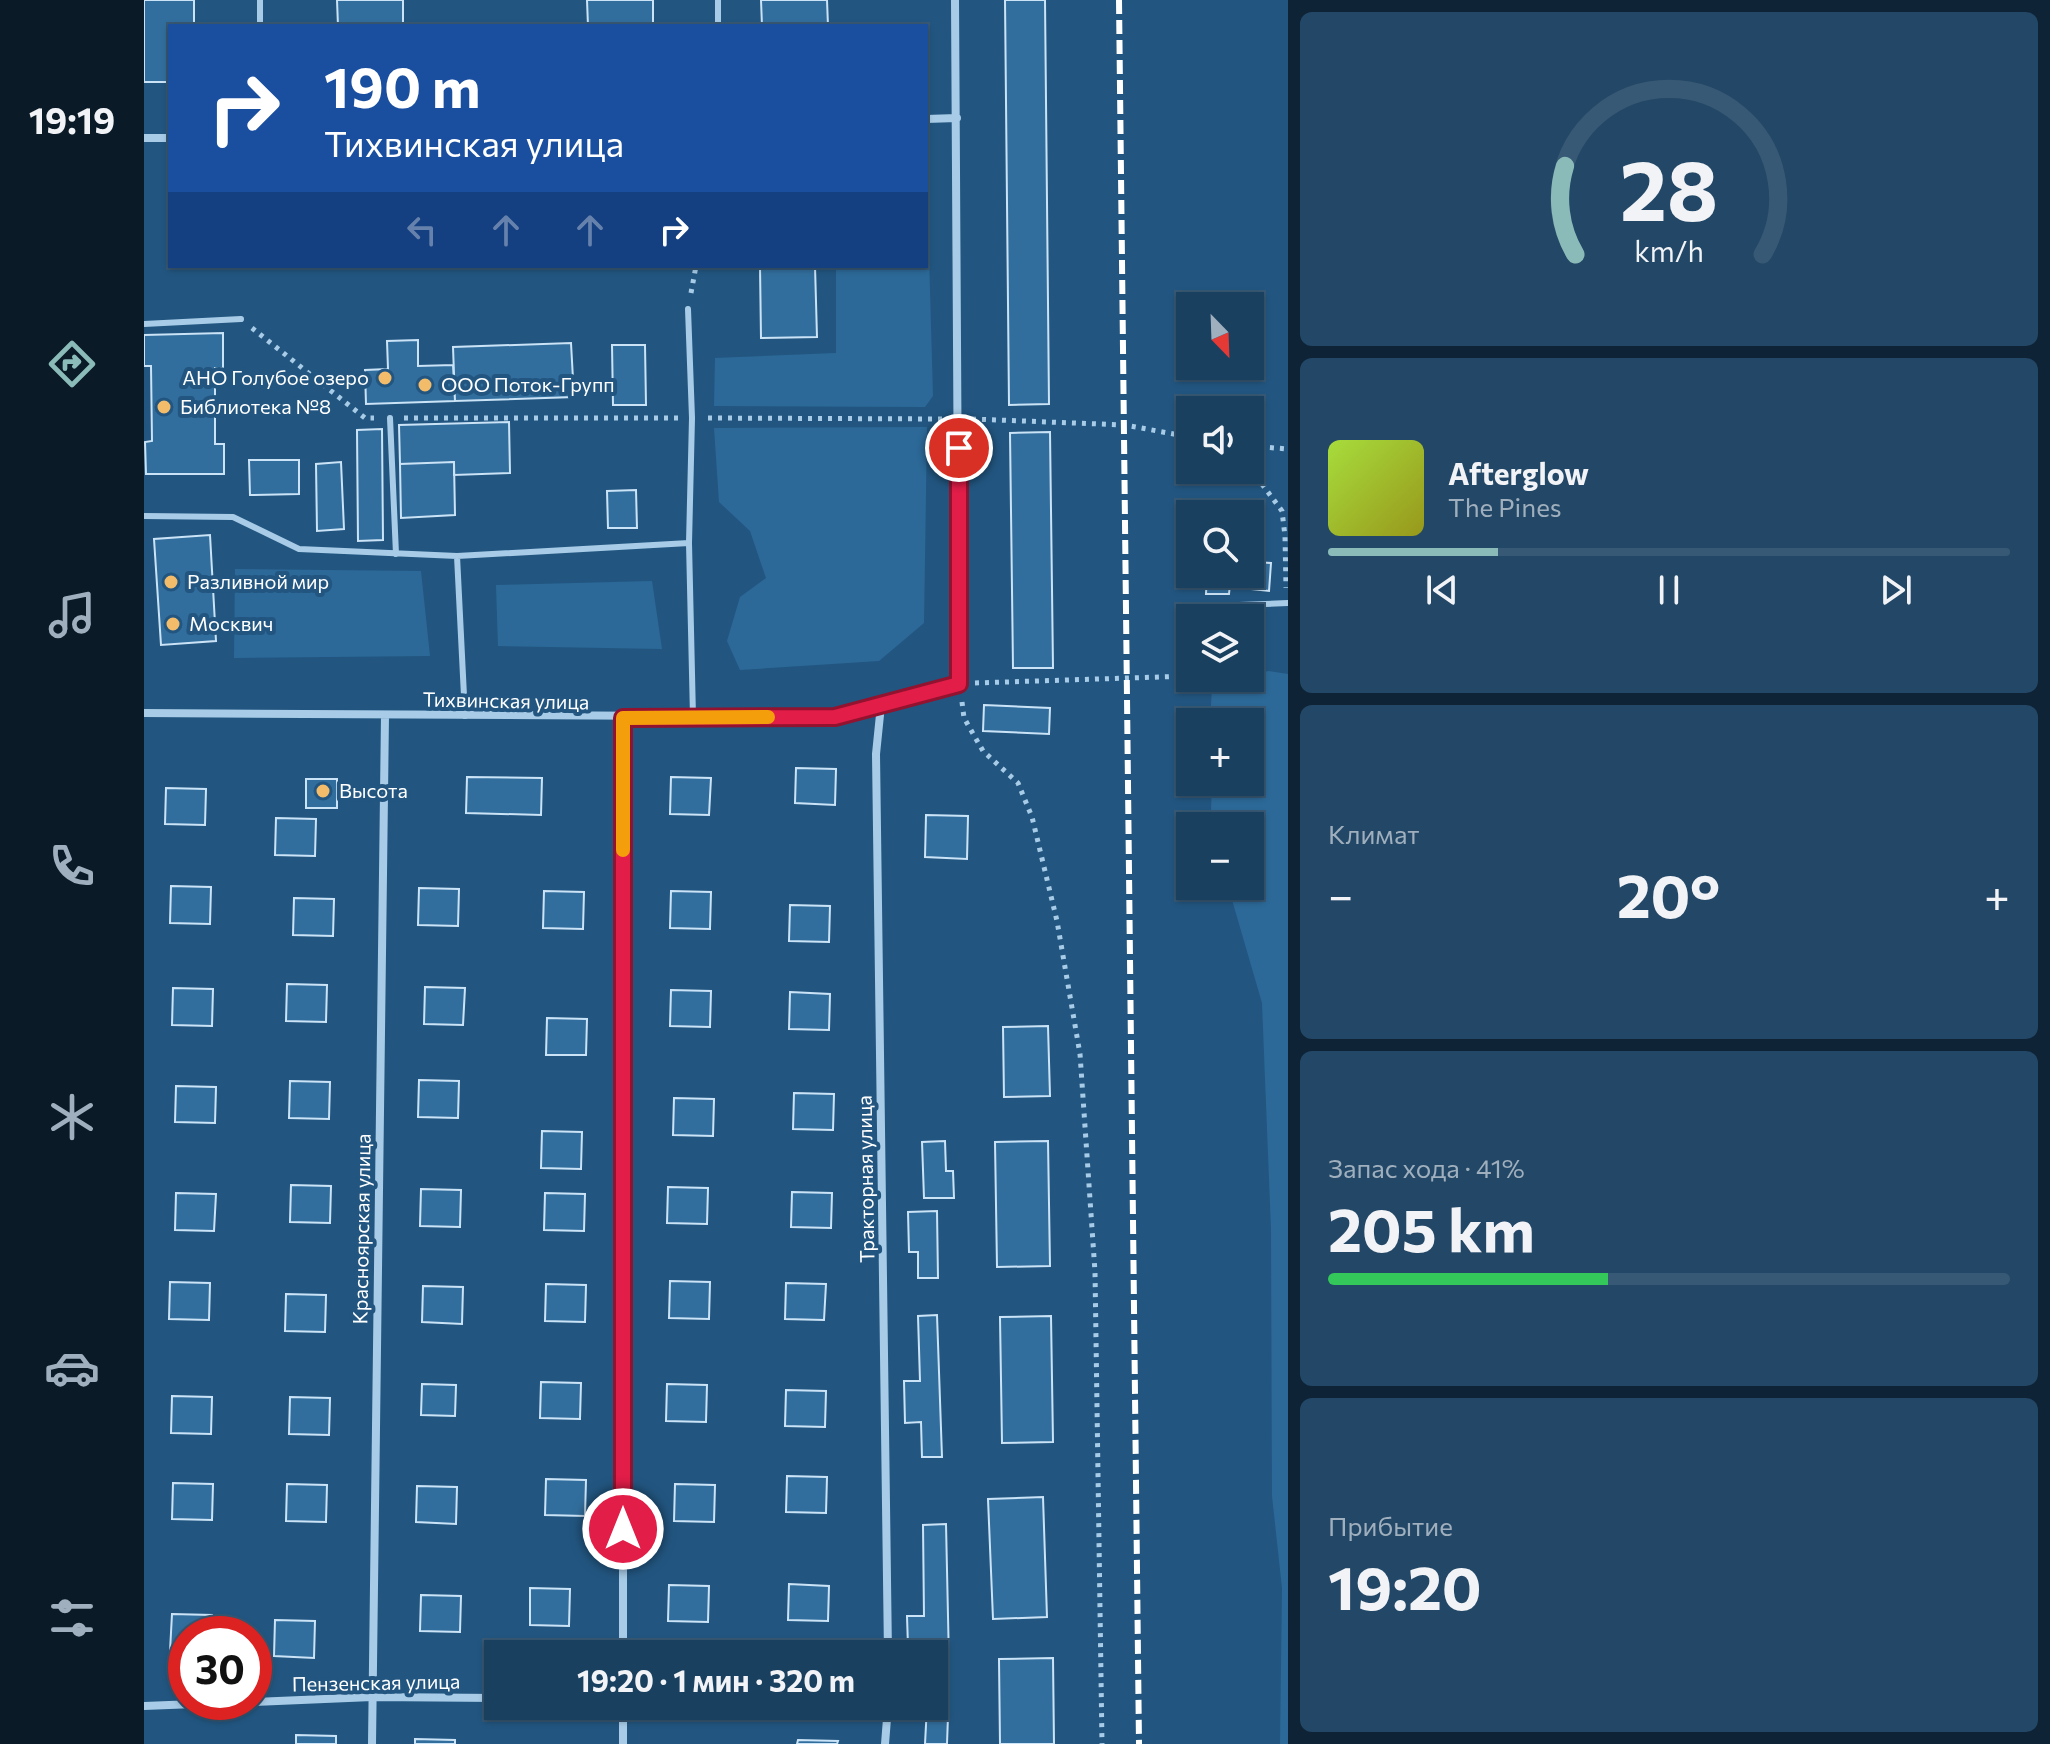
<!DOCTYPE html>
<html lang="ru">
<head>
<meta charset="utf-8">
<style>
	body { margin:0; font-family:Commissioner,sans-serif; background:#234766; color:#f1f3f6; height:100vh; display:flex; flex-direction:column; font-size:30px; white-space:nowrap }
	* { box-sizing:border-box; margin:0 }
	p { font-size:26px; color:#9fafbd }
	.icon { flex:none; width:44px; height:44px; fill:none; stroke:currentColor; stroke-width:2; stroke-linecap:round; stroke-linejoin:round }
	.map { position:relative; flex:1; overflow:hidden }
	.side { display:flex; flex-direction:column; gap:12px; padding:12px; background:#0e2335; width:762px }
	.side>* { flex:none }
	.guide { position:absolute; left:24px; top:24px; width:760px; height:244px; border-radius:0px; box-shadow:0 2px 6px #0004,0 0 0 2px #385975; background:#1a4fa0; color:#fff; overflow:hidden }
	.needle { width:52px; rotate:157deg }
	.tools { position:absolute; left:1032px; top:292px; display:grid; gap:16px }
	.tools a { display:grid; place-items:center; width:88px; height:88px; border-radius:0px; background:#1a4060; box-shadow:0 2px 6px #0004,0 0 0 2px #385975; font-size:40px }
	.speed { position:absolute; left:24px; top:1616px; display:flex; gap:16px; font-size:40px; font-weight:700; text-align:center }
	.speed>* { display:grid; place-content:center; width:104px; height:104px; border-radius:50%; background:#1a4060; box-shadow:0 2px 6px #0004,0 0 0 2px #385975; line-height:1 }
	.speed .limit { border:12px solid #d22; background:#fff; color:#111 }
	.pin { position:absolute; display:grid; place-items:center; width:68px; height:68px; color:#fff; margin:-34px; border:4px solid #fff; border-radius:50%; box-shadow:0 2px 8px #0007 }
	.me { position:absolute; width:88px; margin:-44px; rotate:0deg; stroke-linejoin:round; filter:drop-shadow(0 0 6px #0008) }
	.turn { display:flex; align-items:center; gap:28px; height:168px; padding:0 24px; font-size:36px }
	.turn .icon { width:104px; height:104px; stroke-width:2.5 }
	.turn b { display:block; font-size:56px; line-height:68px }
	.lanes { display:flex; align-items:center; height:76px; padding:0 24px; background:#0003; justify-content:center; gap:40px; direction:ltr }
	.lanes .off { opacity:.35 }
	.big { font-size:60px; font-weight:700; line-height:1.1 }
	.side .widget { flex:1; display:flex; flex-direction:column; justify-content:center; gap:12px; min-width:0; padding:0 28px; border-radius:12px; background:#234766 }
	.side .dial { align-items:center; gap:0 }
	.dial svg { height:208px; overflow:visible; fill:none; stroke:#385975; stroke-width:7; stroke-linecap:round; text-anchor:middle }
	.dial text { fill:#f1f3f6; stroke:none }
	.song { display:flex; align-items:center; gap:24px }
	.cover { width:96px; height:96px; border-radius:12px; background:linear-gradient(135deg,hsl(80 70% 55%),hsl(60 70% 35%)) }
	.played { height:8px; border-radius:4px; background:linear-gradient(90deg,#8bbbb9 25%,#385975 25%) }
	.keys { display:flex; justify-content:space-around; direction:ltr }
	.heat { display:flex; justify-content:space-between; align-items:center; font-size:44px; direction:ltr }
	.charge { height:12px; border-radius:6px; background:linear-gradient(90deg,#34c759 41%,#385975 0) }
	.trip { position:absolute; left:340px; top:1640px; width:464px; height:80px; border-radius:0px; background:#1a4060; box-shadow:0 2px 6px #0004,0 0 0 2px #385975; font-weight:700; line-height:80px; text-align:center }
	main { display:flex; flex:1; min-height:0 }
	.dock { display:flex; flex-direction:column; width:144px; justify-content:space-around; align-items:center; background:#0a1a26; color:#9fafbd }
	.dock .icon { width:56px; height:56px }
	.dock .current { color:#8bbbb9 }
	.dock b { font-size:36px; color:#f1f3f6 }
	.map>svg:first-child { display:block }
	.green { fill:#2c6998 }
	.building { fill:#326e9d; stroke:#cbe3f6; stroke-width:2 }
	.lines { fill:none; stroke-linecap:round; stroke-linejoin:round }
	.path { stroke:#a8cce7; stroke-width:5; stroke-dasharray:4 6; stroke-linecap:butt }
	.lane { stroke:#a8cce7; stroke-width:6 }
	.street { stroke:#a8cce7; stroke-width:8 }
	.rail { stroke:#fff; stroke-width:6; stroke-dasharray:14 6; stroke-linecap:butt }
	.route-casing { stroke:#92132f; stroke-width:20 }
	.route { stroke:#e11d48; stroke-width:14 }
	.slow { stroke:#f59e0b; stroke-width:14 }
	.poi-dot { fill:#f3bc6a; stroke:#225680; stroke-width:3 }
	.labels { text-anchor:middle; stroke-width:8; stroke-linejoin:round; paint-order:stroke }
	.poi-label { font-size:20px; fill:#fff; stroke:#225680; text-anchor:start }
	.street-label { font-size:20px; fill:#fff; stroke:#225680 }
</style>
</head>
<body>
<main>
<nav class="dock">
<b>19:19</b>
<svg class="icon current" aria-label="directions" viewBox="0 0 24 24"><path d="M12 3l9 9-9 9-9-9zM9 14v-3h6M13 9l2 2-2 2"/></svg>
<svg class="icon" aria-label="music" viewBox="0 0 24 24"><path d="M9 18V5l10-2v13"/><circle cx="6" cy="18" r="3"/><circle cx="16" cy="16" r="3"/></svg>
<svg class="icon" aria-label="phone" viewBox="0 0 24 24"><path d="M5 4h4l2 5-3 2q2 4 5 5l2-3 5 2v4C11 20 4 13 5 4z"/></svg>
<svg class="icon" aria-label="climate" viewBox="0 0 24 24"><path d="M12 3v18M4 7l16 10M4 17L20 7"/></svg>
<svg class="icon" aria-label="car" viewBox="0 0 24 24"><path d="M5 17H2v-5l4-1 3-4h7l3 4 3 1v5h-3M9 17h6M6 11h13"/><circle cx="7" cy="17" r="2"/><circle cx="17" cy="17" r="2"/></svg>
<svg class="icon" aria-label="filters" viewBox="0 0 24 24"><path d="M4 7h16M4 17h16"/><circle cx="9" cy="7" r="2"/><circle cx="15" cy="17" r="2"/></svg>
</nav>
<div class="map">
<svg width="1144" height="1744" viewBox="0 0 1144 1744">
	<rect width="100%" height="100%" fill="#225680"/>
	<path class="green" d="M782 150 789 396 781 407 570 406 571 358 692 353V266H782Z
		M783 427 780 623 735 661 596 670 583 641 596 597 622 578 606 531 575 502 570 428Z
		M91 569 277 571 286 656 90 658Z
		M508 581 518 649 354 646 352 585Z
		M1124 671 1144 674V1744H1136L1138 1588 1128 1496 1127 1229 1118 1003 1084 886H1106V826H1070L1067 811 1068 782H1106V722H1066L1068 688Z"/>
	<path class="building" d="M0 0H50V26H26V82H0Z
		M193 0H259V26H194Z
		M443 0H509V26H444Z
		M617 0H683L684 26H618Z
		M861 0H901L905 404 865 405Z
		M616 266H671L673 337 617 338Z
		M79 333V368H71V444H80V474H2L1 442 8 441 7 366H0V335Z
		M274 340V366L309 365 311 401 222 404 221 370 244 369 243 341Z
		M427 343 430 397 311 401 309 347Z
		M468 345H501L502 405H469Z
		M365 422 366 473 310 475V462L256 464 255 425Z
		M238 429 239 540 214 541 213 430Z
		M906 432 909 668H869L866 433Z
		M105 460H155V494L106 495Z
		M197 462 200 529 173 531 172 464Z
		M310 462 311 515 257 518 256 464Z
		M492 490 493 528H464L463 491Z
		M66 535 72 641 17 645 10 539Z
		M1110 562 1127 563 1125 591 1108 589Z
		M1063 574H1087L1085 594H1062Z
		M840 705 906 708 905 734 839 731Z
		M652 768 692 769 691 805 651 803Z
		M323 777 398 778 397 815 322 813Z
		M527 777 567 778 565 815 526 814Z
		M162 779H193V808H162Z
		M22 788 62 789 61 825 21 824Z
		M782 815 824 816 823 859 781 857Z
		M132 818 172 819 171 856 131 855Z
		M27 886 67 887 66 924 26 923Z
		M275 888 315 889 314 926 274 925Z
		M400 891 440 892 439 929 399 928Z
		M527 891 567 892 566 929 526 928Z
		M150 898 190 899 189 936 149 935Z
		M646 905 686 906 685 942 645 941Z
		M143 984 183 985 182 1022 142 1021Z
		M281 987 321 988 319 1025 280 1024Z
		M29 988 69 989 68 1026 28 1025Z
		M527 990 567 991 566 1027 526 1026Z
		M646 992 686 994 685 1030 645 1029Z
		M403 1018 443 1019 442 1055H402Z
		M904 1026 906 1096 860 1097 859 1027Z
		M275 1080 315 1081 314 1118 274 1117Z
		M146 1081 186 1082 185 1119 145 1118Z
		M32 1086 72 1087 71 1123 31 1122Z
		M650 1093 690 1094 689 1130 649 1129Z
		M530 1098 570 1099 569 1136 529 1135Z
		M398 1131 438 1132 437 1169 397 1168Z
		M801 1141 802 1171H809L810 1198H780L778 1142Z
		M904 1141 906 1266 853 1267 851 1142Z
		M147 1185 187 1186 186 1223 146 1222Z
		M524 1187 564 1188 563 1224 523 1223Z
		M277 1189 317 1190 316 1227 276 1226Z
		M648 1192 688 1193 687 1228 647 1227Z
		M32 1193 72 1194 70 1231 31 1230Z
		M401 1193 441 1194 440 1231 400 1230Z
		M793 1211 794 1278H774V1252H765L764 1212Z
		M526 1281 566 1282 565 1319 525 1318Z
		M26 1282 66 1283 65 1320 25 1319Z
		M642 1283 682 1284 680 1320 641 1319Z
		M402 1284 442 1285 441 1322 401 1321Z
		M279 1286 319 1287 318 1324 278 1322Z
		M142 1294 182 1295 181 1332 141 1331Z
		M793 1315 798 1457H778L777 1422 761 1423 760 1381H776L774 1316Z
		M907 1316 909 1442 858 1443 856 1317Z
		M397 1382 437 1383 436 1419 396 1418Z
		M278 1384 312 1385 311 1416 277 1415Z
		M523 1384 563 1385 562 1422 522 1421Z
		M642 1390 682 1391 681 1427 641 1426Z
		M28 1396 68 1397 67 1434 27 1433Z
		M146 1397 186 1398 185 1435 145 1434Z
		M643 1476 683 1477 682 1513 642 1512Z
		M402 1479 442 1480 441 1516 401 1515Z
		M29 1483 69 1484 68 1520 28 1519Z
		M143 1484 183 1485 182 1522 142 1521Z
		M531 1484 571 1485 570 1522 530 1521Z
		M273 1486 313 1487 312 1524 272 1522Z
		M899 1497 903 1617 849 1619 844 1499Z
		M802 1524 805 1662H790V1654H775L774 1647H764L763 1616H780L779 1525Z
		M645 1584 685 1586 684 1621 644 1620Z
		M525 1585 565 1586 564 1622 524 1621Z
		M386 1588 426 1589 425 1626 386 1625Z
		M277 1595 317 1596 316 1632 276 1631Z
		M28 1614 68 1615 67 1634H42V1651H26Z
		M131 1620 171 1621 170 1658 130 1656Z
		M909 1658 910 1744H856L855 1659Z
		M790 1688H805L803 1744H781L783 1706H790Z
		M152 1735 192 1736V1744H152Z
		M271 1739 311 1740V1744H271Z
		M654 1740 694 1741 693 1744H653Z"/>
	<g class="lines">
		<path class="path" d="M547 293 552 266
			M108 328 221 418H230
			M260 418H534
			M564 418 798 419
			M828 419 981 425 1046 437
			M1106 446 1144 449
			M1106 468 1138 511 1141 536 1142 588
			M831 683 1046 676
			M818 702 820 718 839 751 874 783 888 817 913 921 936 1054 951 1272 958 1744"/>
		<path class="lane" d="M574 0V26
			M116 26V0
			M544 309 548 418 545 543
			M0 324 97 319
			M246 418 252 554
			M0 516 89 517 155 549 313 556 545 543 549 717
			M313 556 321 716
			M1069 606 1144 603"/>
		<path class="street" d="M782 119 813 118
			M0 138H26
			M737 705 732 754 744 1654
			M0 713 691 717 815 684 811 0
			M479 1654V718
			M110 1702 228 1697 354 1698
			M0 1706 101 1702
			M479 1706V1744
			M228 1744 241 715
			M741 1744 744 1706"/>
		<path class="rail" d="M975 0 995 1744"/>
	</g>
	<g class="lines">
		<g class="route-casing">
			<path id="route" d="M479 1529V718L691 717 815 684V448"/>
		</g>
		<use href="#route" class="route"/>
		<path class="slow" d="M479 850V718L624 717"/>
	</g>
	<g class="poi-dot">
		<circle cx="241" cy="378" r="8"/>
		<circle cx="281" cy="385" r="8"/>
		<circle cx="20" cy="407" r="8"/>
		<circle cx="27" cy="582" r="8"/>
		<circle cx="29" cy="624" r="8"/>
		<circle cx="179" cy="791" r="8"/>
	</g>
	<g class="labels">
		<g class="poi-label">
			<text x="225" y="385" text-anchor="end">АНО Голубое озеро</text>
			<text x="297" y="392">ООО Поток-Групп</text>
			<text x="36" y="414">Библиотека №8</text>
			<text x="43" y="589">Разливной мир</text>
			<text x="45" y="631">Москвич</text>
			<text x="195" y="798">Высота</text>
		</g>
		<g class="street-label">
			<text transform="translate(362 701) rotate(1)" y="7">Тихвинская улица</text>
			<text transform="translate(722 1179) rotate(-91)" y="7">Тракторная улица</text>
			<text transform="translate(218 1229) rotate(-89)" y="7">Красноярская улица</text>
			<text transform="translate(232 1683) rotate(-1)" y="7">Пензенская улица</text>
		</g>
	</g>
</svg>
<div class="tools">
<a><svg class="needle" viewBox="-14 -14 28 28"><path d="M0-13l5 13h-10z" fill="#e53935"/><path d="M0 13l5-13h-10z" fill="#9fafbd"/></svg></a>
<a><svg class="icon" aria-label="sound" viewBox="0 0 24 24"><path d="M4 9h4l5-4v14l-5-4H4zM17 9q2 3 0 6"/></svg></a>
<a><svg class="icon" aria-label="search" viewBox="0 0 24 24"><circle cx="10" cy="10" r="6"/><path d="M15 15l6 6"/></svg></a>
<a><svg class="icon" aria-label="layers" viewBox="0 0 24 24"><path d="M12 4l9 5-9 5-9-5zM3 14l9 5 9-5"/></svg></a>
<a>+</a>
<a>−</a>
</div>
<div class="speed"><div class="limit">30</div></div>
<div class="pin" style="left:815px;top:448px;background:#d93025"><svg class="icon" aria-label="arrive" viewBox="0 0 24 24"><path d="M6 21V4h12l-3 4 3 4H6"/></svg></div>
<svg class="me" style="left:479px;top:1529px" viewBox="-20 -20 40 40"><circle r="17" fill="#e11d48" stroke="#fff" stroke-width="3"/><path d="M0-11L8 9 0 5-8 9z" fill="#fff"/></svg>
<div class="trip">19:20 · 1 мин · 320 m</div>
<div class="guide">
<div class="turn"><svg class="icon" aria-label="right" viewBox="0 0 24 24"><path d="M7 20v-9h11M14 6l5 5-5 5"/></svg><div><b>190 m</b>Тихвинская улица</div></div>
<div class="lanes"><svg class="icon off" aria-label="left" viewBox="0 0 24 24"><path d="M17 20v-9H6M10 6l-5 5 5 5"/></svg><svg class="icon off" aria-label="ahead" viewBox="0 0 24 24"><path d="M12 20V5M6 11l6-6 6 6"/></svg><svg class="icon off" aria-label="ahead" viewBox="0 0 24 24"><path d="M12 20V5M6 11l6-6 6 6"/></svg><svg class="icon" aria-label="right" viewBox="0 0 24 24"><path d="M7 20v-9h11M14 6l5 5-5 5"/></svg></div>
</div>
</div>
<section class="side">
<div class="widget dial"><svg viewBox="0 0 100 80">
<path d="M14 69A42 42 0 1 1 86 69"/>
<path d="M14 69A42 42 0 0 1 10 35" stroke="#8bbbb9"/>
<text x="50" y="56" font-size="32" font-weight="700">28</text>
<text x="50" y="72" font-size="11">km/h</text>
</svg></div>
<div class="widget">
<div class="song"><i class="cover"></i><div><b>Afterglow</b><p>The Pines</p></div></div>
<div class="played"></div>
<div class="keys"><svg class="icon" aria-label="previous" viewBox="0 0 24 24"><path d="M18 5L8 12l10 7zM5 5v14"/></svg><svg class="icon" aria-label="pause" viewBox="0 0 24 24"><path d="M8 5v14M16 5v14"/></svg><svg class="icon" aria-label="next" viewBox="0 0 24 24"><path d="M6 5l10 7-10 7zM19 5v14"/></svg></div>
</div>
<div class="widget"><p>Климат</p>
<div class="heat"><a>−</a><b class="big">20°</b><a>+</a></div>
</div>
<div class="widget"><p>Запас хода · 41%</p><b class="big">205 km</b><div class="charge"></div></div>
<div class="widget"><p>Прибытие</p><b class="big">19:20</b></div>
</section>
</main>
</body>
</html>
